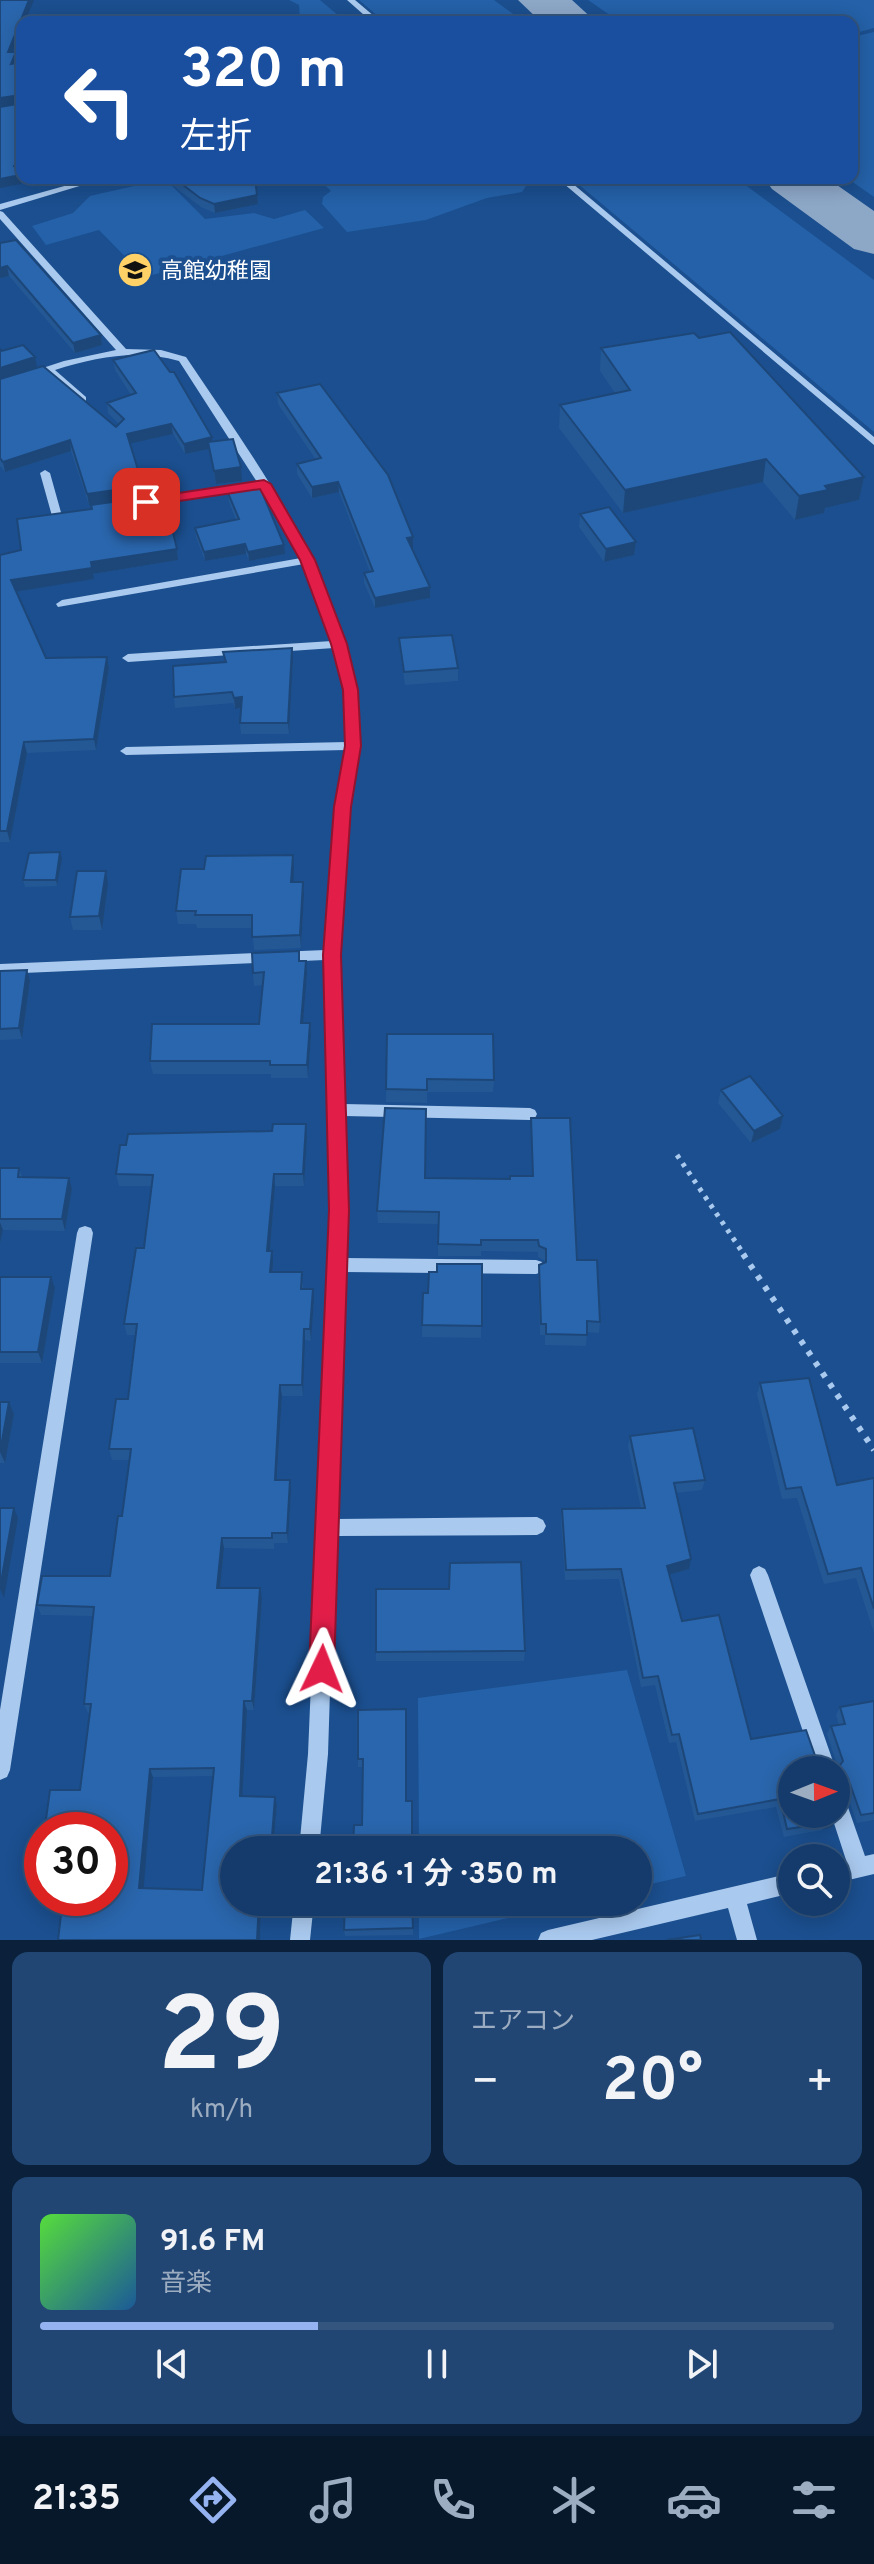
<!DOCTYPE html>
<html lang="ja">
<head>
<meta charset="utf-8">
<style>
	body { margin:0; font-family:Overpass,"Noto Sans JP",sans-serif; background:#214673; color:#f1f3f6; height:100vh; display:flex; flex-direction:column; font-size:30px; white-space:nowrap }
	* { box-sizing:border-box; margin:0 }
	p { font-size:26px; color:#9dadc1 }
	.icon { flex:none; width:44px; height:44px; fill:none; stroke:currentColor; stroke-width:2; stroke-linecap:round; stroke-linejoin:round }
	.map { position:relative; height:1940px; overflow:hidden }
	.sheet { display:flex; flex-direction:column; gap:12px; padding:12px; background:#0b203b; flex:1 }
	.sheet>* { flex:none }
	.top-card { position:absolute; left:16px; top:16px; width:842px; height:168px; border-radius:16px; box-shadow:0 4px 20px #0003,0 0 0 2px #33557e; background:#1a4fa0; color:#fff; overflow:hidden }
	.needle { width:52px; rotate:89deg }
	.buttons { position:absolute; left:778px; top:1756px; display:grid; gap:16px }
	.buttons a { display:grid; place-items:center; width:72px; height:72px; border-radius:50%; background:#143b6b; box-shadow:0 4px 20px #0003,0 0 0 2px #33557e; font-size:40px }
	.speed { position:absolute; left:24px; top:1812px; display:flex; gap:16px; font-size:40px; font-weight:700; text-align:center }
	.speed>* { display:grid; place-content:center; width:104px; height:104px; border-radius:50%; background:#143b6b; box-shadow:0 4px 20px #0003,0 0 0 2px #33557e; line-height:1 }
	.speed .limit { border:12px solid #d22; background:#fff; color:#111 }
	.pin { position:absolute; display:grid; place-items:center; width:68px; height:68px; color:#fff; margin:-34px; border-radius:16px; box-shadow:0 4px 12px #0006 }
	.me { position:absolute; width:88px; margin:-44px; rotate:2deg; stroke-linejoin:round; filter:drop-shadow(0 0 6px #0008) }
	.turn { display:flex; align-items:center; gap:28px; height:168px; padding:0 32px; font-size:36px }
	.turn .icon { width:104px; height:104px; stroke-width:2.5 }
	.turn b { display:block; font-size:56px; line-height:68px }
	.big { font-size:60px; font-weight:700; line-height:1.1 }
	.sheet .tile { flex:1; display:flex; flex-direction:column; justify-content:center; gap:12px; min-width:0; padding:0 28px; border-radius:16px; background:#214673 }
	.sheet .dial { align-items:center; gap:0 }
	.dial b { font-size:104px; line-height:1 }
	.song { display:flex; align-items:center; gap:24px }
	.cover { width:96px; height:96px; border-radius:12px; background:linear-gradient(135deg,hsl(110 70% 55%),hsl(210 70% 35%)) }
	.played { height:8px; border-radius:4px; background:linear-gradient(90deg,#95b2f1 35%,#33557e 35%) }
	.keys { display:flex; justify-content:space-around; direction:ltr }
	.heat { display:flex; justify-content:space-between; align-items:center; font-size:44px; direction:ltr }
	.sheet .tiles { flex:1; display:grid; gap:12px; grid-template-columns:1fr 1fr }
	.tile:last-child { grid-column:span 2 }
	.trip { position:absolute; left:220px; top:1836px; width:432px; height:80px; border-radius:40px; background:#143b6b; box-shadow:0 4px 20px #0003,0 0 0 2px #33557e; font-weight:700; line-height:80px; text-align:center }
	.tab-bar { display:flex; height:128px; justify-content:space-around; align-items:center; background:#08182b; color:#9dadc1 }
	.tab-bar .icon { width:56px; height:56px }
	.tab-bar .on { color:#95b2f1 }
	.tab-bar b { font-size:36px; color:#f1f3f6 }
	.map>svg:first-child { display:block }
	.green { fill:#2461a8 }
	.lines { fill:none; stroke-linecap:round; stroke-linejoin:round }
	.taxiway { fill:#8da7c7; fill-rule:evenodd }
	.path-far1 { stroke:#a9c9ee; stroke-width:5; stroke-dasharray:4 6; stroke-linecap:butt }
	.path { stroke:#a9c9ee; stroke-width:6; stroke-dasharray:5 8; stroke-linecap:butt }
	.minor { fill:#a9c9ee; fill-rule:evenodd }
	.wall { fill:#245895; fill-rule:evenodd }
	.shaded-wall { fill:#1d4779 }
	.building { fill:#2a66ad; stroke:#1d4779; stroke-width:2; fill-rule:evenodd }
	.route { fill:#e11d48; stroke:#92132f; stroke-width:2 }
	.labels { text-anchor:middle; stroke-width:8; stroke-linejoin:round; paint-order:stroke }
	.far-poi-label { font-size:22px; fill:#fff; stroke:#1b4f8f; text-anchor:start }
</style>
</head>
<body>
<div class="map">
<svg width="874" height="1940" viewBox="0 0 874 1940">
	<rect width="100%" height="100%" fill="#1b4f8f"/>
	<path class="green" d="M289 0H320L346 22H289L300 19 299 5Z
		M359 0H494L524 22H385Z
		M588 0H874V28L852 34V22H620Z
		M874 32V197L847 178H852V37Z
		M318 178H526L528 183 522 192 487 198 426 220 347 232 322 204 323 197 331 191Z
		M571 178H736L874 280V432Z
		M165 179 205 219 254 213 274 219 305 210 324 228 145 277 99 230 46 245 32 226 73 213 90 196Z
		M627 1670 686 1876 638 1887V1850H419L418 1698Z
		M419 1902H576L419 1939Z"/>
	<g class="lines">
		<path class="taxiway" d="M518 0H572L596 22H541Z
			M764 178H827L874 211V254L854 249 772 189Z"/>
		<path class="path-far1" d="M677 1155 745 1256"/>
		<path class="path" d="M743 1254 874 1450"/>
		<path class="minor" d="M347 0H355L381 22H372Z
			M93 178H106L0 210V204Z
			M557 178H566L874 437V445Z
			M0 211 3 212 126 349 161 350 186 357C254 459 334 565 356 688 365 741 349 792 346 844 344 881 340 917 339 953 337 1003 342 1054 344 1104L530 1108 535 1110 537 1114 535 1118 530 1120 344 1116 347 1210 345 1258 536 1260 542 1262 544 1267 542 1272 536 1274 345 1272 336 1519 537 1517 543 1520 546 1526 543 1532 537 1535 335 1536 328 1754 319 1850H299L308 1754 331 1210 325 960 0 974V964L325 950 336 807 346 750 126 755 120 751 126 747 347 742 344 690 334 648 128 662 122 658 128 654 332 641 304 564 58 607 56 604 62 600 301 558 261 488 130 508 125 505 130 502 257 482 179 361C137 349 97 357 55 370L86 397V401L82 402 46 373 0 388V382L64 361 116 350 0 219Z
			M45 470 50 473 62 516 61 518H53L52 516 40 473Z
			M85 1226 91 1228 93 1233 10 1770 7 1777 0 1780V1710L77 1233 79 1228Z
			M759 1566 765 1569 768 1575 836 1770H816L750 1575 753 1569Z
			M836 1790 843 1793 865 1856 874 1854V1874L836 1883V1863L846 1860 831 1814H836Z
			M792 1873V1893L747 1904 757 1940H737L728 1908 592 1940H538L541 1933 548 1930Z
			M294 1902H314L310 1940H290Z"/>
	</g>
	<path class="wall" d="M163 178H255L258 204 215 213 201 207Z
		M0 243 101 335 102 345 75 353 9 276 0 278Z
		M699 338 864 477 859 500 825 508 824 513 795 520 763 482 623 513 559 428 560 405 615 393 600 371 601 348Z
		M113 360 212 442 242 481 216 484 209 449 185 454 173 434 130 443 144 496 89 505 71 451 5 472 0 466V379L116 427 119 424 108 413 107 403 131 395 115 370Z
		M277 393 413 548H411L430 598 375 608 364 583V573L370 572 339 492 312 498 297 474V464L316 460 278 404Z
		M228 493 285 554 249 561 246 554 205 561 196 537 195 528 236 520 229 502Z
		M149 506 177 549 178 560 93 574 94 579 16 591 46 658 107 657 109 668 96 750 27 753 10 842H0V555L21 550Z
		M580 514 636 542 634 555 604 562 579 527Z
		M399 638 458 668V681L405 685 400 652Z
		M292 648 293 659 289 734H241L240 723 241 709H235L233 703 175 708 174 697 225 662 223 652Z
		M293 855V882H303L304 895 301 948 254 950 252 928H197L196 924H178L176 911 204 869Z
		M62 859 57 886 25 887 23 880Z
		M108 884 102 930H73L70 917Z
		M300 961 307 974 303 1023H310L311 1036 308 1078H271V1074H153L150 1061 259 1024 263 985 254 986 253 973Z
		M0 971 30 981 22 1039 0 1040Z
		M387 1034 494 1080 493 1092H427V1103L386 1102Z
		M721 1090 783 1116 780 1129 751 1143 718 1103Z
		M531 1118 577 1260 600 1322 599 1333 587 1332 586 1346 545 1345V1335H540L538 1276 539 1265 545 1262V1261L538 1257V1252L481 1251V1256H438V1224L378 1223 377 1211 425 1178 510 1179 532 1176Z
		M307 1137 304 1186H275L270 1251 273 1262V1272L303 1284V1289H313L314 1300 311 1341 305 1340 303 1396H282L277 1480H290L291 1491 288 1543H274V1549L224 1548 220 1588 262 1598 254 1710H247L242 1796 275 1797 277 1805 273 1850H234V1902H261L260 1940H58L72 1827H50L46 1819 80 1790 90 1713H88L84 1704 93 1616 41 1615 37 1605 110 1576 122 1516 129 1460H112L109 1449 128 1399 136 1335H127L124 1324 144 1248 152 1186H119L116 1174ZM214 1776 202 1890 143 1888 153 1777Z
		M0 1168H19L22 1177 72 1189 65 1231 3 1230 0 1243Z
		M482 1264 481 1338 422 1337 423 1293H428L437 1272Z
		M0 1277 55 1288 42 1363H0Z
		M760 1383 837 1485 874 1478V1633L856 1578 824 1584 797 1498 782 1499 757 1394Z
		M0 1402H9L14 1414 5 1463H0Z
		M630 1436 705 1480 702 1490 676 1493 689 1569 669 1575 682 1621 751 1739 818 1764 837 1765 827 1734 831 1726 839 1725 836 1715 840 1707 874 1701V1820L857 1823 846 1792 839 1789 836 1806V1770H792L835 1814 832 1827 822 1830 784 1837 776 1807 695 1821 676 1742 669 1743 655 1685 641 1687 619 1579 565 1580 561 1519 562 1509 641 1508 628 1446Z
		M525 1651 524 1661H376V1652Z
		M406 1709 362 1825 363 1767H358V1759Z
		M413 1902V1935L345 1936 344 1930Z"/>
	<path class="shaded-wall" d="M29 0H34L25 22H22V29L9 60 8 52Z
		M16 52 17 60 12 72 11 64Z
		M20 95 22 104 0 107V98Z
		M22 163V172L18 173 14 166 17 164Z
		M20 175 21 184 0 188V179Z
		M257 195 258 204 215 213 214 204Z
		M7 266 9 276 0 278V268Z
		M101 335 102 345 75 353 73 343Z
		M35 357 37 367 0 379V368Z
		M171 424 173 434 128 444 127 434Z
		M212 437 213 448 208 442 209 449 185 454 184 444Z
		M70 440 71 451 5 472 3 462Z
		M766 459 763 482 623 513 625 490Z
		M241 467 242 481 216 484 214 471Z
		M864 477 859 500 825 508 824 513 795 520 799 496 825 486Z
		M338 482 339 492 312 498V487Z
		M143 486 144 496 89 505 87 494Z
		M413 537V548H407V538Z
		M636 542 634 555 604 562 606 549Z
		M245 544 246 554 205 561 204 552Z
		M284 545 285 554 249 561 248 552Z
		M177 549 178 560 93 574 94 579 14 592 11 580 91 562Z
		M430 587V598L375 608V598Z
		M292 648 293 659 289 734 288 723Z
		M107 657 109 668 96 750 94 739Z
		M242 697 243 708 235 709 234 698Z
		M24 742 27 753 10 842 7 831Z
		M60 852 62 859 57 886 56 880Z
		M293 855 294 868 293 895 291 882Z
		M106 871 108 884 102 930 99 916Z
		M303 882 304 895 301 948 300 935Z
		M306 961 307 974 302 1036 301 1023Z
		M27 970 30 981 22 1039 19 1028Z
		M310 1023 311 1036 308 1078 307 1065Z
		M783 1116 780 1129 751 1143 754 1131Z
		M306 1124 307 1137 304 1186 303 1174Z
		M274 1174 275 1186 269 1262 267 1251Z
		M69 1178 72 1189 65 1231 62 1219Z
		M0 1222 3 1230 0 1243Z
		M272 1251 273 1262 272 1284 270 1272Z
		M51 1277 55 1288 42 1363 38 1352Z
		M313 1289 314 1300 311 1341 310 1329Z
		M304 1329 305 1340 303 1396 302 1385Z
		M280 1385 282 1396 276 1490 275 1480Z
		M9 1402 14 1414 5 1463 0 1452Z
		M290 1480 291 1491 288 1543 287 1533Z
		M14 1508 18 1518 4 1598 0 1589Z
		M222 1538 224 1548 219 1597 217 1588Z
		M691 1559 689 1569 665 1576 667 1566Z
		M260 1588 262 1598 254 1710 252 1701Z
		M244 1701 247 1710 242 1804 240 1796Z
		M150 1769 153 1777 143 1895 139 1888Z
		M275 1797 277 1805 273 1850H271Z
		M836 1819 832 1827 822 1830 827 1823Z
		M259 1902H261L260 1940H257Z"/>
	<path class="building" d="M0 0H29L8 52H16L11 64 22 62V99L20 95 0 98Z
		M22 103V163L17 164 14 166 20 175 0 179V107Z
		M174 178H255L257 195 214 204 200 198Z
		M16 240 101 335 73 343 7 266 0 268V243Z
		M730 332 864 477 825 486 828 490 799 496 766 459 625 490 560 405 630 390 601 348 694 333 699 338Z
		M23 345 35 357 0 368V349L2 351Z
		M154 350 170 372H174L212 437 184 444 171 424 127 434 143 486 87 494 70 440 3 462 0 458V379L43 366 116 427 124 419 107 403 136 393 113 360Z
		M320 384 388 475 413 537 407 538 430 587 375 598 364 573 373 571 338 482 312 487 297 464 321 458 277 393Z
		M233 439 241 467 214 471 208 442Z
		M260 487 284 545 248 552 245 544 204 552 195 528 239 519 228 493Z
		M147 497 149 506 166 504 177 549 91 562 92 568 11 580 46 658 107 657 94 739 24 742 7 831H0V555L21 550 17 519 92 509 91 505Z
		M609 507 636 542 606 549 580 514Z
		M452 635 458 668 404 672 399 638Z
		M292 648 288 723H240L242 697 234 698 232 692 174 697 173 666 226 662 223 652Z
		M60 852 56 880H23L29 853Z
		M293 855 291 882H303L300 935 252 937V915H195L196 911H176L181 869H204L206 856Z
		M77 871H106L99 916 70 917Z
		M299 951V961H306L301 1023H310L307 1065H270V1061H150L152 1024H259L264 972 253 973 252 953Z
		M27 970 19 1028 0 1029V971Z
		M387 1034H493L494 1080 427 1079V1090L386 1089Z
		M750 1076 783 1116 754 1131 721 1090Z
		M385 1108 426 1109 425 1178 510 1179V1176H533L531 1118H570L577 1260H597L600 1322 587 1321V1335L546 1334V1324H541L539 1265 546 1262V1249L539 1246 538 1240H481V1245L438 1244 439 1212 377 1211Z
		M273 1124H306L303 1174H274L267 1251H272L270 1272H302L301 1289H313L310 1329H304L302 1385H280L275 1480H290L287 1533H272V1538H222L217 1588H260L252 1701H244L240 1796 275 1797 271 1850H234V1902H259L257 1940H58L63 1898H110V1830H72L73 1819H46L50 1790H80L91 1704H84L94 1607 37 1605 42 1576H110L118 1516H122L131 1449H109L116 1399H128L137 1324H124L136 1248H144L153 1175 116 1174 120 1145H126L128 1134 272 1131ZM214 1768 202 1890 139 1888 150 1769Z
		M0 1168H19L18 1177 69 1178 62 1219H0Z
		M437 1264H482V1326L422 1325 423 1293H428L429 1272H437Z
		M0 1277H51L38 1352H0Z
		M809 1378 837 1485 874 1478V1609L861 1568 828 1574 801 1487 786 1489 760 1383Z
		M0 1402H9L0 1452Z
		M693 1428 705 1480 674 1483 691 1559 667 1566 682 1621 719 1615 751 1739 806 1730 818 1764 840 1765 843 1761 831 1726 845 1724 840 1707 874 1701V1813L861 1815 850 1784 840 1779 837 1803 836 1804V1770H792V1814H835L836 1819 827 1823 787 1829 780 1799 698 1814 679 1734 672 1735 658 1676 643 1678 621 1569 566 1570 562 1509 645 1508 630 1436Z
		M0 1508H14L0 1588Z
		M521 1562 525 1651 376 1652V1589H449L450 1563Z
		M406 1709V1801H412V1850H353L354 1825H362L363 1759H358V1710Z
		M345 1902H412L413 1928 344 1930Z
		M700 1935 701 1940H667Z"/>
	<path class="route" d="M264 480 271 484 315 560 347 644 358 690 361 746 351 807 341 955 349 1210 334 1669 330 1678 322 1682 313 1678 309 1669 329 1210 323 955 334 807 345 746 343 690 331 644 300 560 260 489 146 506 139 502 146 498Z"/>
	<defs>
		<g id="school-disc" transform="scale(1.8)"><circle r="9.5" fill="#ffd166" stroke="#1b4f8f"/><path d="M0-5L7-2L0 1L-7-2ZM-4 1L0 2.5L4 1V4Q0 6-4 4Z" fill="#111"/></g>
	</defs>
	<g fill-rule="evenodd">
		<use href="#school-disc" x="135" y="270"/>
	</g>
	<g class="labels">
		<g class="far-poi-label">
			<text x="161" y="278">高館幼稚園</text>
		</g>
	</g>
</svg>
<div class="buttons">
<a><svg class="needle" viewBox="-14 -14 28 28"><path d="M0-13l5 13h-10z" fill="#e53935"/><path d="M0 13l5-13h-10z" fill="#9dadc1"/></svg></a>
<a><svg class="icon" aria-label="search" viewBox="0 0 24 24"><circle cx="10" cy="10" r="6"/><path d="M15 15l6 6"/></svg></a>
</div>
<div class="speed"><div class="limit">30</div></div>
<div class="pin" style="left:146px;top:502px;background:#d93025"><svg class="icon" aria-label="arrive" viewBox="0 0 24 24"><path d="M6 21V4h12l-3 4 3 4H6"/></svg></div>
<svg class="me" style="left:322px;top:1669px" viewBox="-20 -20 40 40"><path d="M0-17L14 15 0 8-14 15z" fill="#e11d48" stroke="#fff" stroke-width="4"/></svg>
<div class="trip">21:36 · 1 分 · 350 m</div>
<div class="top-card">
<div class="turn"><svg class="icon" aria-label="left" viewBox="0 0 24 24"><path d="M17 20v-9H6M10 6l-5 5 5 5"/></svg><div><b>320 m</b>左折</div></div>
</div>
</div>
<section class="sheet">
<div class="tiles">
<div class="tile dial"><b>29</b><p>km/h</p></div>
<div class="tile"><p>エアコン</p>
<div class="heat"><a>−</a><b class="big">20°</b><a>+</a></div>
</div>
<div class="tile">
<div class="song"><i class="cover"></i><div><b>91.6 FM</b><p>音楽</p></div></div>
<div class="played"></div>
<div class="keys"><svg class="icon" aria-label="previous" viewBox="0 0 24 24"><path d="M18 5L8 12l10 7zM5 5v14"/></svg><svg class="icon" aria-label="pause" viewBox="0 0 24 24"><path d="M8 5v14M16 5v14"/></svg><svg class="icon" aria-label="next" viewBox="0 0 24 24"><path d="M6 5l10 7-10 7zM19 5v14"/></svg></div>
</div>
</div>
</section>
<nav class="tab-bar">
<b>21:35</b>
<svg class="icon on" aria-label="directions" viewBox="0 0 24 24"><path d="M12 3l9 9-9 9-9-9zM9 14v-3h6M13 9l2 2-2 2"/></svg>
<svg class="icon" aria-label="music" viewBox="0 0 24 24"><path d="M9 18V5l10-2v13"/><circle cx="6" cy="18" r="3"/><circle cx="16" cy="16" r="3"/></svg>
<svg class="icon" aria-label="phone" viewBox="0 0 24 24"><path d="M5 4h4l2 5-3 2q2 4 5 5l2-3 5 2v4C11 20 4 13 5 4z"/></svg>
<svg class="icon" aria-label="climate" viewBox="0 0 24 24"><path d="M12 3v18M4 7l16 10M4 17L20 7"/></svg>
<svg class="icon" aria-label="car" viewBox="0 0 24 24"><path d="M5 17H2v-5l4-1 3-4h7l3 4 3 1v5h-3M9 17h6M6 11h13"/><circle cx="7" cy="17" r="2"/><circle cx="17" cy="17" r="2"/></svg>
<svg class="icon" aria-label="filters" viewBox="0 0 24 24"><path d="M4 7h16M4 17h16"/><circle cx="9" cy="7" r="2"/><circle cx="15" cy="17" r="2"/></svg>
</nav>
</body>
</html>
